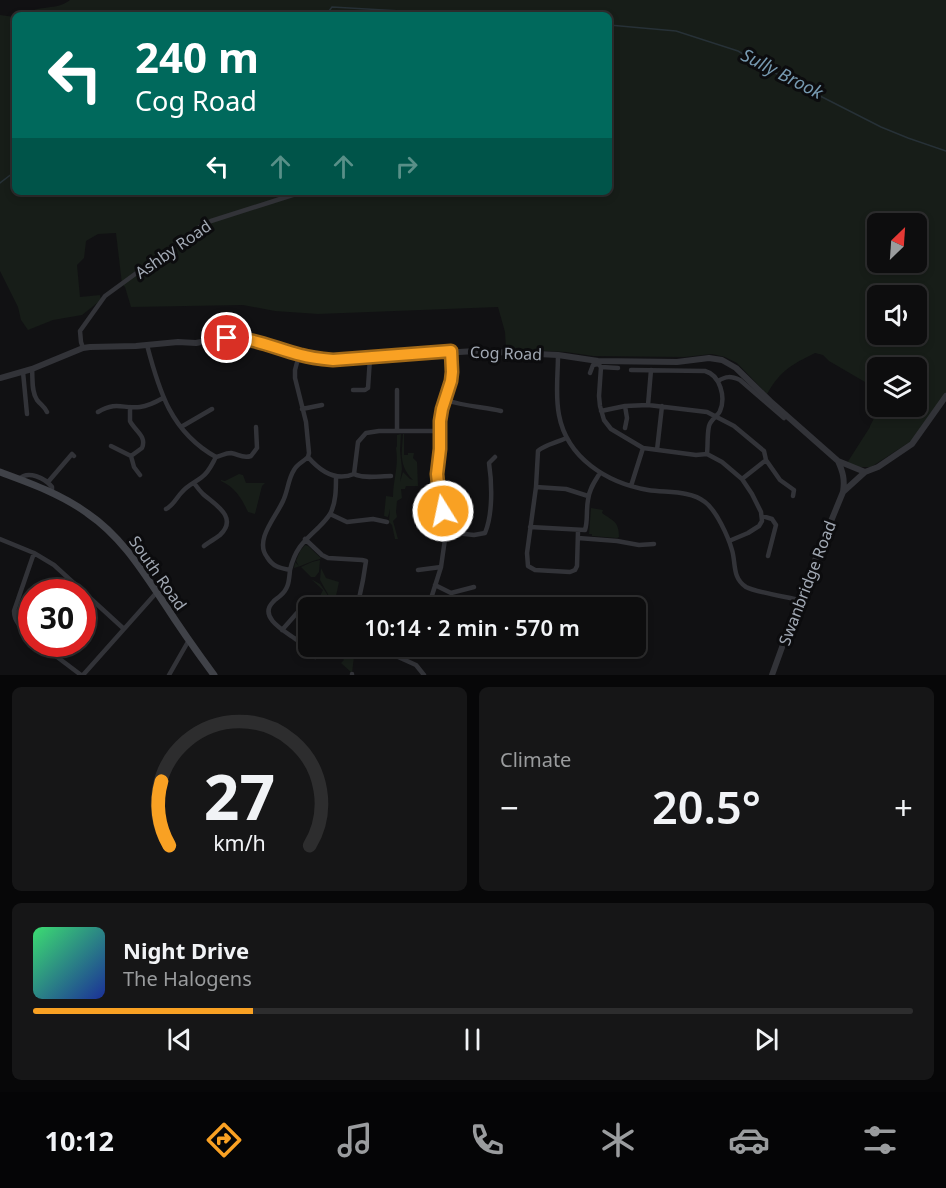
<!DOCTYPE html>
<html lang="en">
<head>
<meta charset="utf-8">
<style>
	body { margin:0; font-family:"Noto Sans",sans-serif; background:#161617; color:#f1f3f6; height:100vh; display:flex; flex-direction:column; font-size:22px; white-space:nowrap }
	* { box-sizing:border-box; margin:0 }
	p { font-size:20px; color:#9a9c9e }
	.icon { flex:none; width:33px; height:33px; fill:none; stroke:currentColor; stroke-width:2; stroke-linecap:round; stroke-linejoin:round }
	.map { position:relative; height:675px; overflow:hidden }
	.sheet { display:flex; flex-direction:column; gap:12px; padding:12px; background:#070708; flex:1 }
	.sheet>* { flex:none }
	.banner { position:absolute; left:12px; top:12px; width:600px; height:183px; border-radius:9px; box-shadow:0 3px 9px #0003,0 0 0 2px #2d2d2e; background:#00695c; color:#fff; overflow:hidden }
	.needle { width:39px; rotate:25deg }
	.fabs { position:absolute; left:867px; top:213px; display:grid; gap:12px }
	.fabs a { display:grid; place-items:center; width:60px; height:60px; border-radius:9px; background:#0d0d0e; box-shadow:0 3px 9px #0003,0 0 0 2px #2d2d2e; font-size:30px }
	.speed { position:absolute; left:18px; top:579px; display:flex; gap:12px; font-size:30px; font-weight:700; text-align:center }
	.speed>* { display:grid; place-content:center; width:78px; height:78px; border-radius:50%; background:#0d0d0e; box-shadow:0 3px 9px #0003,0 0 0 2px #2d2d2e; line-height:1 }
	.speed .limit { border:9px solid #d22; background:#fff; color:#111 }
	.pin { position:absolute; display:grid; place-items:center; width:51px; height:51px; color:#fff; margin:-26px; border:3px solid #fff; border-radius:50%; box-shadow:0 2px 6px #0007 }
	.me { position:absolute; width:66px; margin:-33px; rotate:350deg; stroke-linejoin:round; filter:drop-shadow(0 0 4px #0008) }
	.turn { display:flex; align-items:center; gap:21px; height:126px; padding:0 24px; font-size:27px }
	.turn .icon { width:78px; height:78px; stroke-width:2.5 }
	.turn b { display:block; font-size:42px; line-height:51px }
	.lanes { display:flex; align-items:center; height:57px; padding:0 24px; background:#0003; justify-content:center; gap:30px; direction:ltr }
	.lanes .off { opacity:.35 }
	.big { font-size:45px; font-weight:600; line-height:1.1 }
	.sheet .widget { flex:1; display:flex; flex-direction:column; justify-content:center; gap:9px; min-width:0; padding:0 21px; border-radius:9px; background:#161617 }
	.sheet .dial { align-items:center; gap:0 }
	.dial svg { height:156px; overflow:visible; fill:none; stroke:#2d2d2e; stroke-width:7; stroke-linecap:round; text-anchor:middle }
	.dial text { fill:#f1f3f6; stroke:none }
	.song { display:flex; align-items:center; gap:18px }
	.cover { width:72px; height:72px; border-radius:9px; background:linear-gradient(135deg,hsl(140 70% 55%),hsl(230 70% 35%)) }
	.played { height:6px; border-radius:3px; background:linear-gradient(90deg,#f9a123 25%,#2d2d2e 25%) }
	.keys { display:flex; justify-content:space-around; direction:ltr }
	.heat { display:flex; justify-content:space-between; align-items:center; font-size:33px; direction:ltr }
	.sheet .tiles { flex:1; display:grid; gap:12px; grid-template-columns:1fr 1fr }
	.widget:last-child { grid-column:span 2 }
	.trip { position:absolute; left:298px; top:597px; width:348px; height:60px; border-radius:9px; background:#0d0d0e; box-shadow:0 3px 9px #0003,0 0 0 2px #2d2d2e; font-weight:600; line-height:60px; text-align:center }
	.tabs { display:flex; height:96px; justify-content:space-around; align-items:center; background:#050506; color:#9a9c9e }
	.tabs .icon { width:42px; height:42px }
	.tabs .active { color:#f9a123 }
	.tabs b { font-size:27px; color:#f1f3f6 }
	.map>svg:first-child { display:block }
	.green { fill:#171d18; fill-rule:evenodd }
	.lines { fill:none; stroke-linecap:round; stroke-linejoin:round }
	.stream { stroke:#273137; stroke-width:1.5 }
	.minor { stroke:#323338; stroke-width:4.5 }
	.tertiary { stroke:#323338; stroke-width:6 }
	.secondary { stroke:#404248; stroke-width:7 }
	.route-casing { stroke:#a26917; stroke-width:15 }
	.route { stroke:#f9a123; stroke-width:10 }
	.labels { text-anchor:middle; stroke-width:6; stroke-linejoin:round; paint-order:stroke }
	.street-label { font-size:16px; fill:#a2a9b4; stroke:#0c0c0e }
	.water-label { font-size:18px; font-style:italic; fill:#779ab1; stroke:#0c0c0e }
</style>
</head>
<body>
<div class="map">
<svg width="946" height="675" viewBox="0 0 946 675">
	<rect width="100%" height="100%" fill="#111113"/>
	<path class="green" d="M70 0H946V393L913 440 871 467H859L847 463 870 427V426L880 407 916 406V368H878L877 389 829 361 823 355 815 353C791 365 781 370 767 394L737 363 725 357 712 354 685 357 593 356 566 352 506 349 505 332 498 307 318 314 275 311 243 305 131 307 125 287 122 284 116 233 98 234 86 241 84 258 77 265 80 297 100 295 101 300 82 315 53 320 28 330 21 320 18 307 0 271V15L15 17V192H609V15H25C38 4 57 11 70 0ZM878 224H916V262H878ZM878 296H916V334H878Z
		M401 434 400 450 402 469 400 482 403 472 410 479 413 480C398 465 402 452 403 434H404V455H408V453H414L413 458 417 462 418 486H406L405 489H401L402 498 397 501 396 512 397 517 393 521 398 539H395L392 525 389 522 390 509 388 517 384 516 386 496 393 497C393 480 399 466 396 448L397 446V435Z
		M239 474 243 475 246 483H265L262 486 255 514 248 512C242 499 235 487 221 481V480L225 481Z
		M591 508 603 510 602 513C613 521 619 521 619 537L617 538 592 536V534H589Z
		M305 545 308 546 321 558 320 559C310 561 303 566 294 568L295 562 299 566 296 561 300 551Z
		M320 560 319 572 315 577H311L301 567 312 562Z
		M321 568 326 578 339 582 336 596 341 600 353 603 356 607H337L334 605 320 580Z
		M311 579 320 584 336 607 315 606 323 590Z
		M354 647H361L354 656 352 673 341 663 344 660 343 659Z"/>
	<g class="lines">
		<path class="stream" d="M326 15 332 7 470 15
			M609 25 676 31 738 51 777 74 881 127 908 138 946 151
			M0 183 13 173 15 168"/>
		<path class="minor" d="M147 345C159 391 171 432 216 457 221 456 225 453 231 453 239 454 242 459 251 456L257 448 256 427
			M83 348 81 342 80 331 105 296 201 226 211 221 302 192
			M299 355 295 370V378L306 422 309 453 308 457C320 471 335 482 354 474 364 479 379 476 391 476
			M558 355C558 375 555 395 559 415 567 458 607 483 648 490 666 493 690 490 705 502 716 510 728 536 732 550 736 563 732 578 746 587 755 592 787 597 799 600
			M601 367 618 368
			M32 369C33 379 31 391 37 400 41 405 44 406 47 412
			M631 370 705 371C720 375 726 397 720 411 718 416 711 419 709 426 707 435 708 445 707 454
			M23 372 27 414
			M590 373 593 365 598 364 601 367 599 396 600 406 604 420 611 429 643 448 696 455 707 454 722 462 742 479 752 494 761 512 762 521 759 526 748 533 729 541
			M718 381C726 376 731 376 740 380L784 418
			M353 390H365L368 388 370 358
			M446 400C463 406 483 407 501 411
			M648 405 651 370
			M302 409 322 405
			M601 411 625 406 648 405 707 412 734 426 764 451 766 460 742 479
			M98 412C117 401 122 409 140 407 149 406 156 402 163 398
			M181 427 212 409
			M625 428 627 418 625 406
			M397 430V390
			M567 438C559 441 542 446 538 451L536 487 527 553 528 566 535 570 570 572 575 570 577 566 578 531
			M111 446 131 456 142 448C147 436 135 431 130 421V407
			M657 450 662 406
			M131 456 134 467 140 475
			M308 457C303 462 297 464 294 470 288 479 288 491 283 501 276 517 254 540 267 557 273 567 280 568 290 570 289 580 289 589 280 596 278 598 275 599 273 602 257 618 288 633 297 640 304 645 309 651 315 657L327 646
			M766 460 780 480 794 490 793 496
			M354 474 358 442 366 433 379 431H440
			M19 479C28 470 45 478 52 487V492
			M48 482 72 454 74 456
			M194 483C197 487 199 490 203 494 214 504 239 517 220 535 215 539 209 542 204 546
			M631 486 643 448
			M536 487 566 489 588 496
			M166 509C174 505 176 498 182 492 188 485 196 482 202 477 209 472 212 464 216 457
			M330 514 347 522 373 519 387 522
			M416 515 426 516 443 511
			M762 516 772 519 776 525 768 556
			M530 527 585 530C588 521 586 510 588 500 589 489 595 481 600 473
			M446 532 474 535 485 533C493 514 492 483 489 463L495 457
			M578 538 617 541 639 545 654 544
			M0 539 34 553 54 565 124 629
			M305 539 322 555 328 558 362 560 366 561 363 580 357 608
			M290 570C295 549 303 542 318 528 322 524 327 519 330 514 336 503 336 489 336 477
			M418 570 441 567
			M435 585 451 593 474 587
			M428 608 441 567 446 532 445 519 439 493 437 475 440 449V414L451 381 452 372 451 352
			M14 611 32 618
			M282 630 304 605
			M32 636C23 629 14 623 14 611L34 553
			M40 644 81 675
			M383 646 396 656 416 665 424 675
			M83 675 157 592
			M169 675 189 640
			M352 675V674"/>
		<path class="tertiary" d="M0 378 32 369 83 348 90 347 136 346 178 342 196 343 227 337H240L299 355 316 358 333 360 475 351 558 355 598 361 677 362 709 358 722 360 736 368 770 401 838 461 865 472
			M843 492 865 472 878 467 912 444 946 396
			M772 675 802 592 843 492C845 480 843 472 838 461"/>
		<path class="secondary" d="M0 472C30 483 61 494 87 513 121 536 142 570 164 603 180 628 197 652 214 675"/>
	</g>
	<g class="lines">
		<g class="route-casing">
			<path id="route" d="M227 338C253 337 276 349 301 355 311 358 322 359 333 360L451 351 452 372 451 381 442 409 440 421V449L437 474 439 493 443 511"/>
		</g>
		<use href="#route" class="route"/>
	</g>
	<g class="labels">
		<g class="street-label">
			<text transform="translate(173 249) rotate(-35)" y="6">Ashby Road</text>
			<text transform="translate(506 353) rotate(2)" y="6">Cog Road</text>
			<text transform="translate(158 573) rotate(55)" y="6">South Road</text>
			<text transform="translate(807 583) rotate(-69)" y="6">Swanbridge Road</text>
		</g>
		<g class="water-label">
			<text transform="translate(782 74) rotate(27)" y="6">Sully Brook</text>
		</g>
	</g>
</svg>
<div class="fabs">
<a><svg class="needle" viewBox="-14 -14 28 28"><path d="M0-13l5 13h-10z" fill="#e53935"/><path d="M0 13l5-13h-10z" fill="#9a9c9e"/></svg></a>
<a><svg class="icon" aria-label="sound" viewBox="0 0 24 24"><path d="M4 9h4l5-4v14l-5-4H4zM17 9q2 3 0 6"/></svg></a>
<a><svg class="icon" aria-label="layers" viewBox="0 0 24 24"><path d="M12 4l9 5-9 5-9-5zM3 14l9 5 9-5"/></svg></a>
</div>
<div class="speed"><div class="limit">30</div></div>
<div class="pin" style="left:227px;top:338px;background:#d93025"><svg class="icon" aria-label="arrive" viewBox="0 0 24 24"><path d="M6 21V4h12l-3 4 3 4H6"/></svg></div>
<svg class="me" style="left:443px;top:511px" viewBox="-20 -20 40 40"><circle r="17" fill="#f9a123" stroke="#fff" stroke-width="3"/><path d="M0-11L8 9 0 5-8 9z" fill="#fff"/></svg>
<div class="trip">10:14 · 2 min · 570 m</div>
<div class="banner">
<div class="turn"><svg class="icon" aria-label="left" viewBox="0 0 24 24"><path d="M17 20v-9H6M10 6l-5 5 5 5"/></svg><div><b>240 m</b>Cog Road</div></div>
<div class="lanes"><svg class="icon" aria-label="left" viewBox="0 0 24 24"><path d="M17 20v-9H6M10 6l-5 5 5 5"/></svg><svg class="icon off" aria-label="ahead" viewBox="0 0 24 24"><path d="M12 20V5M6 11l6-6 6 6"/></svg><svg class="icon off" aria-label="ahead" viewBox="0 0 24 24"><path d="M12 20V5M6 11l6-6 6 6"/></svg><svg class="icon off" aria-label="right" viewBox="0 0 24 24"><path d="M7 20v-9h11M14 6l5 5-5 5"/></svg></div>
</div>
</div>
<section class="sheet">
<div class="tiles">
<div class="widget dial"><svg viewBox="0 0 100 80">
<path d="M14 69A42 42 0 1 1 86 69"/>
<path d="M14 69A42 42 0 0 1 10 36" stroke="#f9a123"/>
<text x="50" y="56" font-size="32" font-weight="700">27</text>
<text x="50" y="72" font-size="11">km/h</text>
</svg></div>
<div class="widget"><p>Climate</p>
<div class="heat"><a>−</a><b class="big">20.5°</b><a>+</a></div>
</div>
<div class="widget">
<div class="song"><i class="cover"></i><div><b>Night Drive</b><p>The Halogens</p></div></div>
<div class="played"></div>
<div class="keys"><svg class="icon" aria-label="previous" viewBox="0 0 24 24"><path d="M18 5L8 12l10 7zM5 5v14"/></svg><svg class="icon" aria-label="pause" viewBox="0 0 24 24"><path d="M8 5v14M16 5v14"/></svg><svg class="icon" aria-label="next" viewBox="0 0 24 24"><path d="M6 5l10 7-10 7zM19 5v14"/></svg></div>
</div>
</div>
</section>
<nav class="tabs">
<b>10:12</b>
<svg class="icon active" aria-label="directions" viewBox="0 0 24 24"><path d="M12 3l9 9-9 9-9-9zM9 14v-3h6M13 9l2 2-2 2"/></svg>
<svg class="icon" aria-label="music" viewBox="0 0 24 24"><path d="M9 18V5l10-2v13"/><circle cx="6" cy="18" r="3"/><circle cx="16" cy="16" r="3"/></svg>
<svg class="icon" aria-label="phone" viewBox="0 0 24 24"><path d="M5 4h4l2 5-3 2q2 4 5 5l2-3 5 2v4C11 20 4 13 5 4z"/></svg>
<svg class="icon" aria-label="climate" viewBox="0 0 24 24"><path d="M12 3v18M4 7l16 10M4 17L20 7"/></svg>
<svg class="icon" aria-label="car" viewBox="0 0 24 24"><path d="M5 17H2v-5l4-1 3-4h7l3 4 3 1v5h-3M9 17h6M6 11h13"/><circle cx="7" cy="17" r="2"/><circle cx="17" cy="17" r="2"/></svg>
<svg class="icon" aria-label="filters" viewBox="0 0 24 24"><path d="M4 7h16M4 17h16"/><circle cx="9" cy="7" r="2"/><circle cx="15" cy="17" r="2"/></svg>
</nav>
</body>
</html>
